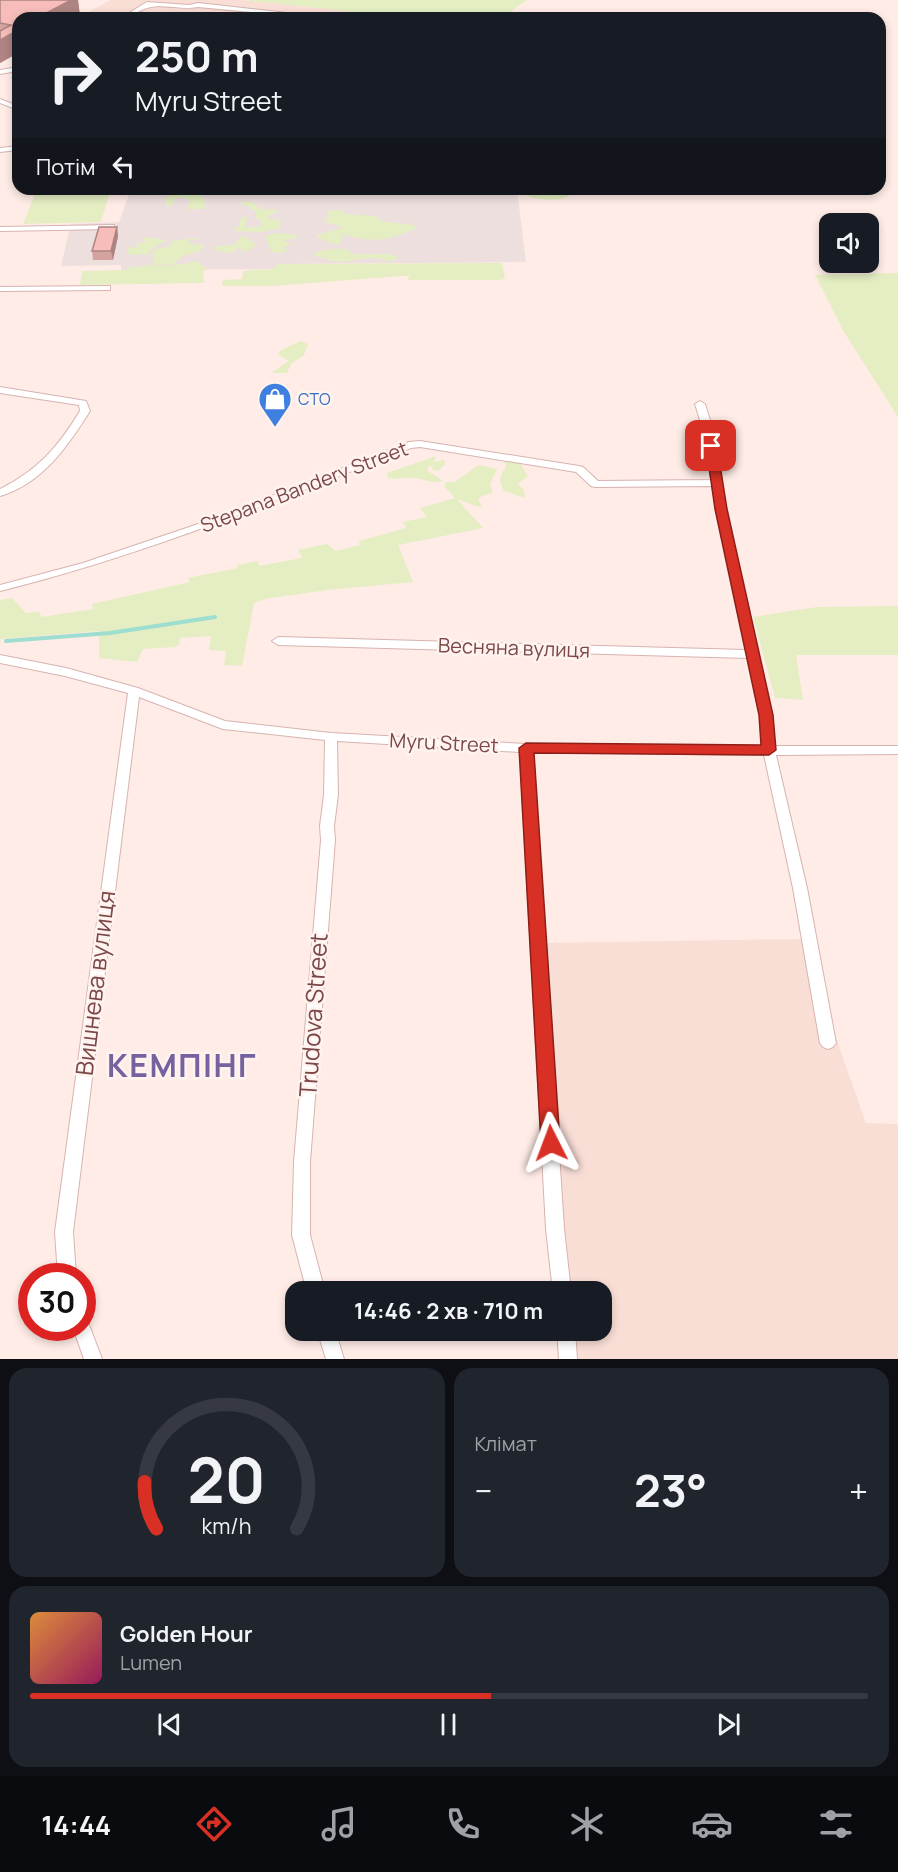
<!DOCTYPE html>
<html lang="uk">
<head>
<meta charset="utf-8">
<style>
	body { margin:0; font-family:Manrope,sans-serif; background:#20242c; color:#f1f3f6; height:100vh; display:flex; flex-direction:column; font-size:22px; white-space:nowrap }
	* { box-sizing:border-box; margin:0 }
	p { font-size:20px; color:#9ea1a6 }
	.icon { flex:none; width:33px; height:33px; fill:none; stroke:currentColor; stroke-width:2; stroke-linecap:round; stroke-linejoin:round }
	.map { position:relative; height:1359px; overflow:hidden }
	.panel { display:flex; flex-direction:column; gap:9px; padding:9px; background:#0d0f14; flex:1 }
	.panel>* { flex:none }
	.banner { position:absolute; left:12px; top:12px; width:874px; height:183px; border-radius:18px; box-shadow:0 3px 9px #0003; background:#171b24; color:#f1f3f6; overflow:hidden }
	.fabs { position:absolute; left:819px; top:213px; display:grid; gap:12px }
	.fabs a { display:grid; place-items:center; width:60px; height:60px; border-radius:12px; background:#171b24; box-shadow:0 3px 9px #0003; font-size:30px }
	.speed { position:absolute; left:18px; top:1263px; display:flex; gap:12px; font-size:30px; font-weight:700; text-align:center }
	.speed>* { display:grid; place-content:center; width:78px; height:78px; border-radius:50%; background:#171b24; box-shadow:0 3px 9px #0003; line-height:1 }
	.speed .limit { border:9px solid #d22; background:#fff; color:#111 }
	.pin { position:absolute; display:grid; place-items:center; width:51px; height:51px; color:#fff; margin:-26px; border-radius:12px; box-shadow:0 3px 9px #0006 }
	.me { position:absolute; width:66px; margin:-33px; rotate:357deg; stroke-linejoin:round; filter:drop-shadow(0 0 4px #0008) }
	.turn { display:flex; align-items:center; gap:21px; height:126px; padding:0 24px; font-size:27px }
	.turn .icon { width:78px; height:78px; stroke-width:2.5 }
	.turn b { display:block; font-size:42px; line-height:51px }
	.then { display:flex; align-items:center; height:57px; padding:0 24px; background:#0003; gap:12px; font-size:22px }
	.big { font-size:45px; font-weight:700; line-height:1.1 }
	.panel .widget { flex:1; display:flex; flex-direction:column; justify-content:center; gap:9px; min-width:0; padding:0 21px; border-radius:18px; background:#20242c }
	.panel .dial { align-items:center; gap:0 }
	.dial svg { height:156px; overflow:visible; fill:none; stroke:#363941; stroke-width:7; stroke-linecap:round; text-anchor:middle }
	.dial text { fill:#f1f3f6; stroke:none }
	.song { display:flex; align-items:center; gap:18px }
	.cover { width:72px; height:72px; border-radius:9px; background:linear-gradient(135deg,hsl(30 70% 55%),hsl(330 70% 35%)) }
	.played { height:6px; border-radius:3px; background:linear-gradient(90deg,#d93025 55%,#363941 55%) }
	.keys { display:flex; justify-content:space-around; direction:ltr }
	.heat { display:flex; justify-content:space-between; align-items:center; font-size:33px; direction:ltr }
	.panel .tiles { flex:1; display:grid; gap:9px; grid-template-columns:1fr 1fr }
	.widget:last-child { grid-column:span 2 }
	.trip { position:absolute; left:285px; top:1281px; width:327px; height:60px; border-radius:18px; background:#171b24; box-shadow:0 3px 9px #0003; font-weight:700; line-height:60px; text-align:center }
	.tab-bar { display:flex; height:96px; justify-content:space-around; align-items:center; background:#090b0e; color:#9ea1a6 }
	.tab-bar .icon { width:42px; height:42px }
	.tab-bar .selected { color:#d93025 }
	.tab-bar b { font-size:27px; color:#f1f3f6 }
	.map>svg:first-child { display:block }
	.residential { fill:#f9ded6 }
	.industrial { fill:#eddfdd }
	.green { fill:#e4eec2 }
	.lines { fill:none; stroke-linecap:round; stroke-linejoin:round }
	.stream { stroke:#9dded1; stroke-width:4 }
	.street-casing { stroke:#d7b3b0; stroke-width:2 }
	.street { fill:#fff; fill-rule:evenodd }
	.wall { fill:#d4a3a0 }
	.shaded-wall { fill:#ad8482 }
	.building { fill:#f7bdba; stroke:#ad8482; stroke-width:1.5 }
	.route { fill:#d93025; stroke:#8d1f18; stroke-width:1.5 }
	.labels { text-anchor:middle; stroke-width:5; stroke-linejoin:round; paint-order:stroke }
	.far-shop-label { font-size:16px; fill:#366cbe; stroke:#fff3ef; text-anchor:start }
	.street-label { font-size:20px; fill:#7b4747; stroke:#fff3ef }
	.near-street-label { font-size:24px; fill:#7b4747; stroke:#fff3ef }
	.near-district-label { font-size:32px; font-weight:bold; letter-spacing:1.5px; fill:#75629f; stroke:#fff3ef }
</style>
</head>
<body>
<div class="map">
<svg width="898" height="1359" viewBox="0 0 898 1359">
	<rect width="100%" height="100%" fill="#ffece6"/>
	<path class="residential" d="M111 0H242L368 13 361 18H98L101 16 85 14Z
		M801 939 866 1123 898 1124V1359H563L562 1331 602 1330V1292L560 1291 546 943Z"/>
	<path class="industrial" d="M131 189H517L526 262 277 264 276 269 121 270V265L61 266 71 224 119 222Z"/>
	<path class="green" d="M242 0H527L501 18H381L363 16 366 13Z
		M37 189H111L101 222 23 224Z
		M191 189H201L200 193 205 202 204 209H187L190 201 183 197 175 198 172 205 166 206 165 198 174 194 189 193Z
		M525 189C541 189 555 187 569 196 559 202 539 200 528 196Z
		M242 202H252L260 209 281 210 268 216 269 219 280 220 279 228 263 232 235 231V228L240 227 239 221 244 216 247 218 245 228 262 226 260 220 256 218V211L251 210 250 207 241 204Z
		M331 210H342L344 214 376 216 379 220C392 225 404 221 418 227 394 240 370 244 344 234L339 245C331 244 325 240 317 238V235L344 227 322 221 328 219 327 213Z
		M276 233 297 235 299 238 282 240 291 244 285 247 287 252 277 253 271 251 265 236Z
		M244 236 256 245C250 248 248 254 240 251L243 248 239 247C231 254 223 254 214 249V247L237 244 239 237Z
		M143 237 167 240 149 251V254L132 255 127 252 128 247 138 248 136 244 147 242 141 238Z
		M193 238 199 239 188 241 191 244 205 245 200 251 183 256 173 264 146 265 154 262 152 253 157 249 170 246 172 241Z
		M328 249H346L354 254H389L398 257 389 262C379 254 355 260 344 262 338 263 317 257 313 254Z
		M197 261 207 269 203 271 204 283 80 285 82 271 128 270 129 267C152 265 174 267 197 261Z
		M502 263 505 279 498 280H407L410 276H401L272 286H222L223 280 242 279 243 271 274 269 277 264Z
		M898 273V417L844 332 815 275Z
		M301 341 308 344 304 355 291 364 287 373H271L289 361 278 355 281 350Z
		M508 455 520 463 528 476 518 484 524 490 525 498 504 491C498 481 500 475 506 466L503 459Z
		M436 456 434 462 444 460 445 464 438 471 432 470 433 466 428 467V471L443 481C432 484 425 479 413 478 404 477 397 480 388 478L387 473Z
		M479 465 497 469 490 485 493 492 478 498 482 508 457 499 483 528 398 545 413 582 327 590 264 599 254 603 242 666 224 665 226 651 209 650 211 636 180 638 179 645 175 647 143 649 137 662 99 658V631L0 639V600L12 598 26 613 39 612 42 617 93 609 92 604 190 582 188 578 238 568 237 565 258 561 259 566 302 558 298 550 327 544 336 551 360 545 359 541 406 528 403 522 427 517 420 508 455 498 444 486 446 482H454Z
		M898 606V655H796L803 700 775 698 753 617 817 607Z"/>
	<g class="lines">
		<path class="stream" d="M6 641 110 633 215 617"/>
		<g class="street-casing">
			<path id="street" d="M147 2 189 5 198 3 332 18H312L198 7C177 11 157 0 138 12L176 18H159L129 13Z
				M18 67V71L0 74V70Z
				M0 99 18 106V110L0 103Z
				M18 146V150L0 152V148Z
				M114 225V229H111L0 231V227Z
				M110 286V290H107L0 291V287Z
				M0 387 86 401 90 411C68 446 42 484 0 496V489C38 470 58 447 80 411L79 405 0 393Z
				M700 401 705 404 714 433 726 509 772 715 775 746H898V754L776 755 807 888 836 1043 833 1047 828 1049 823 1047 820 1043 793 888 764 755 533 752 564 1229 571 1292H553L546 1229 520 752 337 741 338 795 334 826 335 840 310 1162V1235L325 1292H307L292 1235 294 1162 321 840 320 826 324 795 325 740 223 729 139 697 73 1232 76 1276H58L55 1232 128 693 65 676 0 663V655L66 668 138 688 225 721 331 733 526 744 762 747 760 715 748 658 278 645 272 641 278 637 746 650 712 486 595 487 591 486 576 472 420 447 411 448C275 501 141 556 0 591V585L83 563 210 520 409 442 420 441 579 466 583 467 598 481 711 480 704 433 695 404Z
				M82 1320 88 1322 102 1359H84L73 1328H82Z
				M317 1330H335L344 1359H326Z
				M557 1330H575L577 1359H559Z"/>
		</g>
		<use href="#street" class="street"/>
	</g>
	<path class="wall" d="M0 0H78L80 16 77 18H18V53L0 63Z
		M117 227 118 236 113 260H93L92 251Z"/>
	<path class="shaded-wall" d="M71 0H78L80 16 77 18H37Z
		M18 30V53L0 63V40Z
		M117 227 118 236 113 260 111 251Z"/>
	<path class="building" d="M0 0H71L37 18H18V30L0 40V31L11 25 0 23Z
		M99 227H117L111 251H92Z"/>
	<path class="route" d="M711 442 717 446 727 509 773 715 776 750 769 755 534 753 560 1143 557 1149 551 1152 544 1149 541 1143 519 748 526 743 761 745 759 715 715 509 706 446Z"/>
	<defs>
		<g id="shop-pin" transform="scale(1.725)"><path d="M0 17L-7.5 6A9.5 9.5 0 1 1 7.5 6Z" fill="#3f7fe0" stroke="#fff3ef"/><path d="M-5-2.5h2.3a2.7 3.5 0 0 1 5.4 0H5L5.5 6h-11ZM-1.5-2.5h3a1.5 2.3 0 0 0-3 0Z" fill="#fff"/></g>
	</defs>
	<g fill-rule="evenodd">
		<use href="#shop-pin" x="275" y="399"/>
	</g>
	<g class="labels">
		<g class="far-shop-label">
			<text x="298" y="405">СТО</text>
		</g>
		<g class="street-label">
			<text transform="translate(304 487) rotate(-21)" y="7">Stepana Bandery Street</text>
			<text transform="translate(514 648) rotate(2)" y="7">Весняна вулиця</text>
			<text transform="translate(444 743) rotate(3)" y="7">Myru Street</text>
		</g>
		<g class="near-street-label">
			<text transform="translate(96 983) rotate(-83)" y="8">Вишнева вулиця</text>
			<text transform="translate(314 1015) rotate(-86)" y="8">Trudova Street</text>
		</g>
		<g class="near-district-label">
			<text x="182" y="1077">КЕМПІНГ</text>
		</g>
	</g>
</svg>
<div class="fabs">
<a><svg class="icon" aria-label="sound" viewBox="0 0 24 24"><path d="M4 9h4l5-4v14l-5-4H4zM17 9q2 3 0 6"/></svg></a>
</div>
<div class="speed"><div class="limit">30</div></div>
<div class="pin" style="left:711px;top:446px;background:#d93025"><svg class="icon" aria-label="arrive" viewBox="0 0 24 24"><path d="M6 21V4h12l-3 4 3 4H6"/></svg></div>
<svg class="me" style="left:551px;top:1143px" viewBox="-20 -20 40 40"><path d="M0-17L14 15 0 8-14 15z" fill="#d93025" stroke="#fff" stroke-width="4"/></svg>
<div class="trip">14:46 · 2 хв · 710 m</div>
<div class="banner">
<div class="turn"><svg class="icon" aria-label="right" viewBox="0 0 24 24"><path d="M7 20v-9h11M14 6l5 5-5 5"/></svg><div><b>250 m</b>Myru Street</div></div>
<div class="then">Потім<svg class="icon" aria-label="left" viewBox="0 0 24 24"><path d="M17 20v-9H6M10 6l-5 5 5 5"/></svg></div>
</div>
</div>
<section class="panel">
<div class="tiles">
<div class="widget dial"><svg viewBox="0 0 100 80">
<path d="M14 69A42 42 0 1 1 86 69"/>
<path d="M14 69A42 42 0 0 1 8 45" stroke="#d93025"/>
<text x="50" y="56" font-size="32" font-weight="700">20</text>
<text x="50" y="72" font-size="11">km/h</text>
</svg></div>
<div class="widget"><p>Клімат</p>
<div class="heat"><a>−</a><b class="big">23°</b><a>+</a></div>
</div>
<div class="widget">
<div class="song"><i class="cover"></i><div><b>Golden Hour</b><p>Lumen</p></div></div>
<div class="played"></div>
<div class="keys"><svg class="icon" aria-label="previous" viewBox="0 0 24 24"><path d="M18 5L8 12l10 7zM5 5v14"/></svg><svg class="icon" aria-label="pause" viewBox="0 0 24 24"><path d="M8 5v14M16 5v14"/></svg><svg class="icon" aria-label="next" viewBox="0 0 24 24"><path d="M6 5l10 7-10 7zM19 5v14"/></svg></div>
</div>
</div>
</section>
<nav class="tab-bar">
<b>14:44</b>
<svg class="icon selected" aria-label="directions" viewBox="0 0 24 24"><path d="M12 3l9 9-9 9-9-9zM9 14v-3h6M13 9l2 2-2 2"/></svg>
<svg class="icon" aria-label="music" viewBox="0 0 24 24"><path d="M9 18V5l10-2v13"/><circle cx="6" cy="18" r="3"/><circle cx="16" cy="16" r="3"/></svg>
<svg class="icon" aria-label="phone" viewBox="0 0 24 24"><path d="M5 4h4l2 5-3 2q2 4 5 5l2-3 5 2v4C11 20 4 13 5 4z"/></svg>
<svg class="icon" aria-label="climate" viewBox="0 0 24 24"><path d="M12 3v18M4 7l16 10M4 17L20 7"/></svg>
<svg class="icon" aria-label="car" viewBox="0 0 24 24"><path d="M5 17H2v-5l4-1 3-4h7l3 4 3 1v5h-3M9 17h6M6 11h13"/><circle cx="7" cy="17" r="2"/><circle cx="17" cy="17" r="2"/></svg>
<svg class="icon" aria-label="filters" viewBox="0 0 24 24"><path d="M4 7h16M4 17h16"/><circle cx="9" cy="7" r="2"/><circle cx="15" cy="17" r="2"/></svg>
</nav>
</body>
</html>
